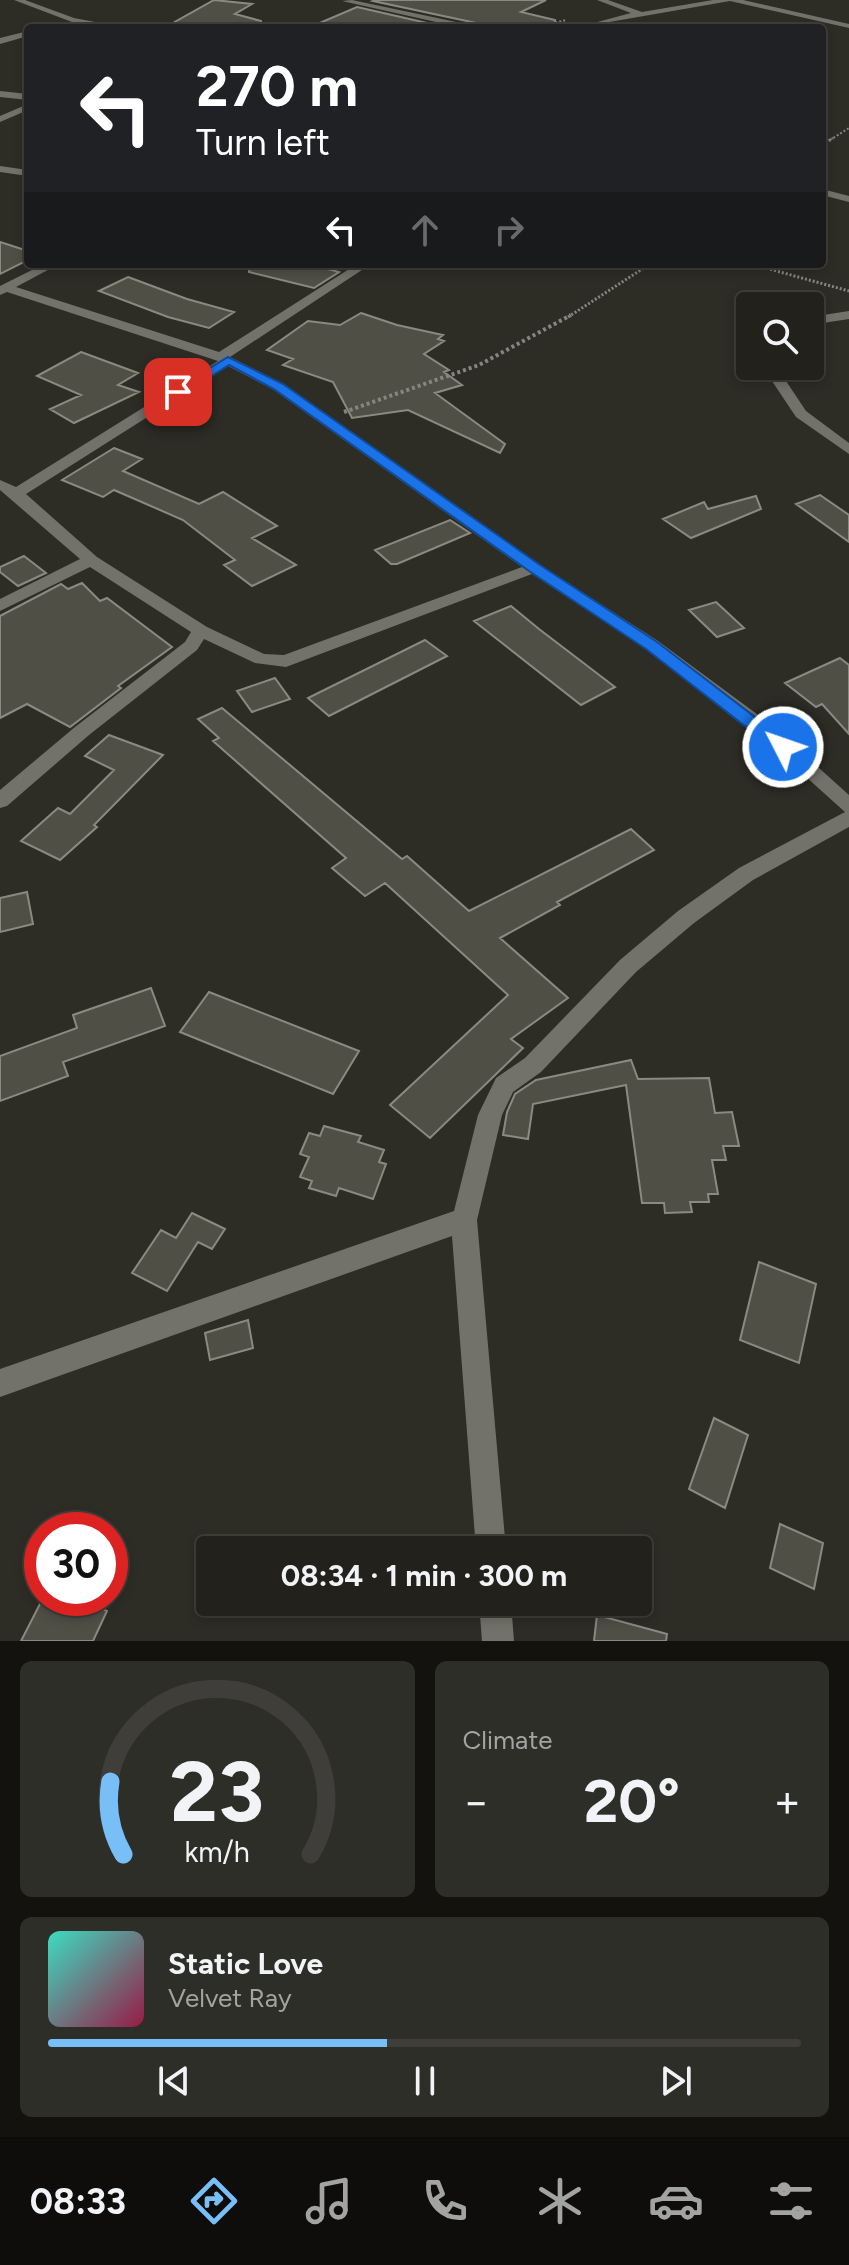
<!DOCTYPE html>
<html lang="en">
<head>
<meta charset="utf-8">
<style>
	body { margin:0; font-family:Figtree,sans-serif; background:#2e2e29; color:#f1f3f6; height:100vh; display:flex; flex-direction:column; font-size:30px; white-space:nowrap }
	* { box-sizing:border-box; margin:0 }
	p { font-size:26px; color:#a2a3a3 }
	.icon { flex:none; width:44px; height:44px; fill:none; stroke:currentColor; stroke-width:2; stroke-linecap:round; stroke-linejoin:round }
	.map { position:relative; height:1641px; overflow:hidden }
	.drawer { display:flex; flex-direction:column; gap:20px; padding:20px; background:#13120f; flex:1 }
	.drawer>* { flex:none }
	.banner { position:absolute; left:24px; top:24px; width:802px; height:244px; border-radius:8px; box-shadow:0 4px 12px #0003,0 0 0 2px #3f3e3b; background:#202124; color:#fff; overflow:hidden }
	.controls { position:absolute; left:736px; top:292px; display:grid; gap:16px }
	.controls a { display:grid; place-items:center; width:88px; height:88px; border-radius:8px; background:#22211c; box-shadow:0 4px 12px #0003,0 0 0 2px #3f3e3b; font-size:40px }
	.speed { position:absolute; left:24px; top:1512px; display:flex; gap:16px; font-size:40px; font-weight:700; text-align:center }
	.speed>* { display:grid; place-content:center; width:104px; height:104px; border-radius:50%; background:#22211c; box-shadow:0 4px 12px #0003,0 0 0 2px #3f3e3b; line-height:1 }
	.speed .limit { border:12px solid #d22; background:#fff; color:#111 }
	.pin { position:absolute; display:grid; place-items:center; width:68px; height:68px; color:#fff; margin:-34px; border-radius:16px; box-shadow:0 4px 12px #0006 }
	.me { position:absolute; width:88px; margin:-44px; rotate:311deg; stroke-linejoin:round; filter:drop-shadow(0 0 6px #0008) }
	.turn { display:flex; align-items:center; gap:28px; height:168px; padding:0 40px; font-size:36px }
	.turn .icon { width:104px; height:104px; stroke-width:2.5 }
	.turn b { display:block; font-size:56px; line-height:68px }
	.lanes { display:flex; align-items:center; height:76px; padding:0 40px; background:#0003; justify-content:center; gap:40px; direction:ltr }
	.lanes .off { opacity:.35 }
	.big { font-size:60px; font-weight:700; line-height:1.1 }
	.drawer .card { flex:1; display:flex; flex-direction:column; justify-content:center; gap:12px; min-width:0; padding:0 28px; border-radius:12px; background:#2e2e29 }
	.drawer .dial { align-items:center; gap:0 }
	.dial svg { height:208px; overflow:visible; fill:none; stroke:#3f3e3b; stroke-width:7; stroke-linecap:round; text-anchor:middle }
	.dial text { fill:#f1f3f6; stroke:none }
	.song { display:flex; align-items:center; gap:24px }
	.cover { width:96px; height:96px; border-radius:12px; background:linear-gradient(135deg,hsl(170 70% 55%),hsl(340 70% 35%)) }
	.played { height:8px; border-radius:4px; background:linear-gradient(90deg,#78bff7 45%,#3f3e3b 45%) }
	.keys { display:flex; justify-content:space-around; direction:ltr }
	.heat { display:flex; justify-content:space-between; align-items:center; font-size:44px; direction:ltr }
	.drawer .tiles { flex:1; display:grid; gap:20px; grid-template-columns:1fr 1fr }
	.card:last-child { grid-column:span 2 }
	.trip { position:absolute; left:196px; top:1536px; width:456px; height:80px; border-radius:8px; background:#22211c; box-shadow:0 4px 12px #0003,0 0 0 2px #3f3e3b; font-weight:700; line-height:80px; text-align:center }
	.tab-bar { display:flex; height:128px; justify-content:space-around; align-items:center; background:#0e0d0b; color:#a2a3a3 }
	.tab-bar .icon { width:56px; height:56px }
	.tab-bar .selected { color:#78bff7 }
	.tab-bar b { font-size:36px; color:#f1f3f6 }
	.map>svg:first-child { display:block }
	.building { fill:#4f4f46; stroke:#8b8a81; stroke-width:2 }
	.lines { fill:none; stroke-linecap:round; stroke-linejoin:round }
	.path-far2 { stroke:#868680; stroke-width:2; stroke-dasharray:2 2; stroke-linecap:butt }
	.path-far1 { stroke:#868680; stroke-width:3; stroke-dasharray:2 2; stroke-linecap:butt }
	.path { stroke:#868680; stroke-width:4; stroke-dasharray:3 3; stroke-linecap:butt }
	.street { fill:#73726a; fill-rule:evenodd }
	.route { fill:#1a73e8; stroke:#114b97; stroke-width:2 }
</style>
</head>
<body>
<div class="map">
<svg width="849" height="1641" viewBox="0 0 849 1641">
	<rect width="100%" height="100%" fill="#2d2c25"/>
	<path class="building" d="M214 0 252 4 235 14 261 21 260 28H164Z
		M376 0H546L521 12 555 20 554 28H482L476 23 373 1Z
		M357 7 449 28H308Z
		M0 242 28 251V260L0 274Z
		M250 264H310L339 272 314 288 249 272Z
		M128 277 187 299 234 312 209 328 168 317 99 291Z
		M361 313 397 325 443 335 438 339 444 341 424 354 449 370 444 372 462 385 435 393 505 444 500 453 408 410 352 418 333 382 283 365 293 359 267 350 308 321 340 325Z
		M81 352 138 373 118 385 139 392 74 423 50 409 81 395 37 376Z
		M114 448 142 459 123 471 199 504 223 492 277 526 252 538 296 565 252 586 224 565 235 560 183 520 114 490 103 497 62 480Z
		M820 495 849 515V542L796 504Z
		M756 496 761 509 691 538 663 519 704 502 708 509Z
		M450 520 470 533 397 564H391L375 550Z
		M24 556 46 573 18 586 0 572V567Z
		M82 583 100 601 107 598 172 647 118 686 121 688 70 727 27 704 0 718V616L61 584 68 589Z
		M716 602 744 628 717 637 689 610Z
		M511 606 539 629 615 687 581 705 474 621Z
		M425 640 447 656 329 716 308 698Z
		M840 658 849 665V734L822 704 816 707 785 683Z
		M275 678 290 699 252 712 237 691Z
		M222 708 402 859 407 856 469 911 631 829 654 850 557 902 560 905 500 938 568 998 511 1039 523 1048 430 1138 390 1105 508 995 385 883 365 896 332 868 346 858 213 741 219 738 198 719Z
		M109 735 163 755 94 825 97 827 60 860 21 841 58 808 70 814 114 770 85 756Z
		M27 892 33 924 0 932V898Z
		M151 988 165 1026 63 1062 68 1076 0 1101V1056L77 1028 73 1015Z
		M209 992 359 1051 333 1094 180 1032Z
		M631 1060 638 1079 709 1078 715 1113 732 1112 739 1146H723L726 1160H712L718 1194H708L709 1202H690L692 1212 665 1213 664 1203H642L626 1085 533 1104 528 1139 503 1135 507 1112 515 1094 536 1080Z
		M324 1126 361 1136 358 1142 384 1150 379 1162 386 1164 373 1199 339 1188 336 1196 309 1188 312 1181 300 1177 309 1157 300 1154 309 1133 320 1136Z
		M192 1213 225 1229 212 1249 198 1242 167 1291 132 1273 161 1230 176 1238Z
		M759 1262 816 1284 799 1363 740 1340Z
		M248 1320 253 1348 210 1360 205 1333Z
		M714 1418 748 1435 725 1508 689 1489Z
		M780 1524 823 1543 814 1589 770 1568Z
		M43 1598H78L107 1611 93 1641H21Z
		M597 1615 667 1634 666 1641H594Z"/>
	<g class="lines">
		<path class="path-far2" d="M532 28 566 20
			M830 140 849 128"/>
		<path class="path-far1" d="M822 145 833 138
			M751 264 849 291
			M568 317 650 264"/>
		<path class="path" d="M344 412 479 365 571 315"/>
		<path class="street" d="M14 0H25L74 18 127 28 72 22Z
			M352 0 475 26 479 28H463L342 1Z
			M597 0H608L642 12 713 0H743L849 24V28L730 1 575 28 631 13Z
			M28 31V36L0 44V38Z
			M0 91 28 94V100L0 97Z
			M28 104V110L0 122V116Z
			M0 166 28 170V176L0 172Z
			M822 189 849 196V202L822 195Z
			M44 264H59L16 287 219 352 357 264H371L230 357 284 384 540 565 658 641 769 723 849 795V827L753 880 694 923 636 972 541 1072 513 1092 502 1115 477 1220 506 1550H476L452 1236 0 1397V1369L454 1211 478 1115 496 1078 525 1058 620 960 678 911 739 868 845 812 755 731 646 649 532 574 286 667 255 663 204 639 197 650 89 735 7 806 0 808V790L75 727 185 642 191 632 90 567 0 611V599L80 559 0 490V480L16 487 218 361 7 292 0 295V286ZM228 366 274 390 522 567 284 655 264 654 207 627 97 557 26 494Z
			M849 311V319L810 325V317Z
			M767 366H781L780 372 806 411 849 443V454L796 417 766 372Z
			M479 1602H511L514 1641H482Z"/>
	</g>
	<path class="route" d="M228 357 283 384 540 565 657 642 789 743 792 747 789 751H777L646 649 529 571 274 389 229 365 182 395 171 392Z"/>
</svg>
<div class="controls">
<a><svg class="icon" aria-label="search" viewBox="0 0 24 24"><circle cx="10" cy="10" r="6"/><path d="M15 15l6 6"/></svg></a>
</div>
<div class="speed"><div class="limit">30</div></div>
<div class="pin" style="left:178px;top:392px;background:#d93025"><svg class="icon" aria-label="arrive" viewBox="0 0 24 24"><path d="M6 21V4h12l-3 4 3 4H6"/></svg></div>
<svg class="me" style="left:783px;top:747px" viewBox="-20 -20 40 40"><circle r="17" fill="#1a73e8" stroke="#fff" stroke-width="3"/><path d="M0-11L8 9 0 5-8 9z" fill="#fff"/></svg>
<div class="trip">08:34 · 1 min · 300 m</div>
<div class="banner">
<div class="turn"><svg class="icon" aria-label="left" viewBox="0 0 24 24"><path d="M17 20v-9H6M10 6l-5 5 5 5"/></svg><div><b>270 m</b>Turn left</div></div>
<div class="lanes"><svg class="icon" aria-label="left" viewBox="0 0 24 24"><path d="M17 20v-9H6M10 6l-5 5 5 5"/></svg><svg class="icon off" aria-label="ahead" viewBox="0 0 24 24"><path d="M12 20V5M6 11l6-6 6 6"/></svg><svg class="icon off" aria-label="right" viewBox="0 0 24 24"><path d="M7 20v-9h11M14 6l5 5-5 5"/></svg></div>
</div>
</div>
<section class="drawer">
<div class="tiles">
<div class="card dial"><svg viewBox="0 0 100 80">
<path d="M14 69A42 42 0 1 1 86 69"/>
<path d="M14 69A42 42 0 0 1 9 41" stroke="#78bff7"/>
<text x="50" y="56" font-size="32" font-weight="700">23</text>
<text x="50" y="72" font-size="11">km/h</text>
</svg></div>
<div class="card"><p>Climate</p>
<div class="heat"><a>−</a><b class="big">20°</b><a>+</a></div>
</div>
<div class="card">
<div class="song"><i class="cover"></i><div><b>Static Love</b><p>Velvet Ray</p></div></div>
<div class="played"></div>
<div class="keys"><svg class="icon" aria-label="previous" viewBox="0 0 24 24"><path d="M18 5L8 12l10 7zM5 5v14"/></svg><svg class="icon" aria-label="pause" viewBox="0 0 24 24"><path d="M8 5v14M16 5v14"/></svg><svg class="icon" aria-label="next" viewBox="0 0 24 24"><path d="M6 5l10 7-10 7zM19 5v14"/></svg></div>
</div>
</div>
</section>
<nav class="tab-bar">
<b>08:33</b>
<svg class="icon selected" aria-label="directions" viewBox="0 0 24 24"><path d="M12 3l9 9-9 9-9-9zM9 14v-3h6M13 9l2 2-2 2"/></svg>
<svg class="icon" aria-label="music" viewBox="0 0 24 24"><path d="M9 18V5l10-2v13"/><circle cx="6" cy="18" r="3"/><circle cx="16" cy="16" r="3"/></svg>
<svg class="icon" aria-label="phone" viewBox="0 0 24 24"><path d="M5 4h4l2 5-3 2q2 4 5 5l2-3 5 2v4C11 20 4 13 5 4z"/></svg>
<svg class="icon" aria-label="climate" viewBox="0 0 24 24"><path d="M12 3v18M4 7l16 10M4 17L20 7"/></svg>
<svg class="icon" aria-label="car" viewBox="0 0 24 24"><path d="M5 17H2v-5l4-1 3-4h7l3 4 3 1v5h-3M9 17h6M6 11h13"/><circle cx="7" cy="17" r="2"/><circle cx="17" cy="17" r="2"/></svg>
<svg class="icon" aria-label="filters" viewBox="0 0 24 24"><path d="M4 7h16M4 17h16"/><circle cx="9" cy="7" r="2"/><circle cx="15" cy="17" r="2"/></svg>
</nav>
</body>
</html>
